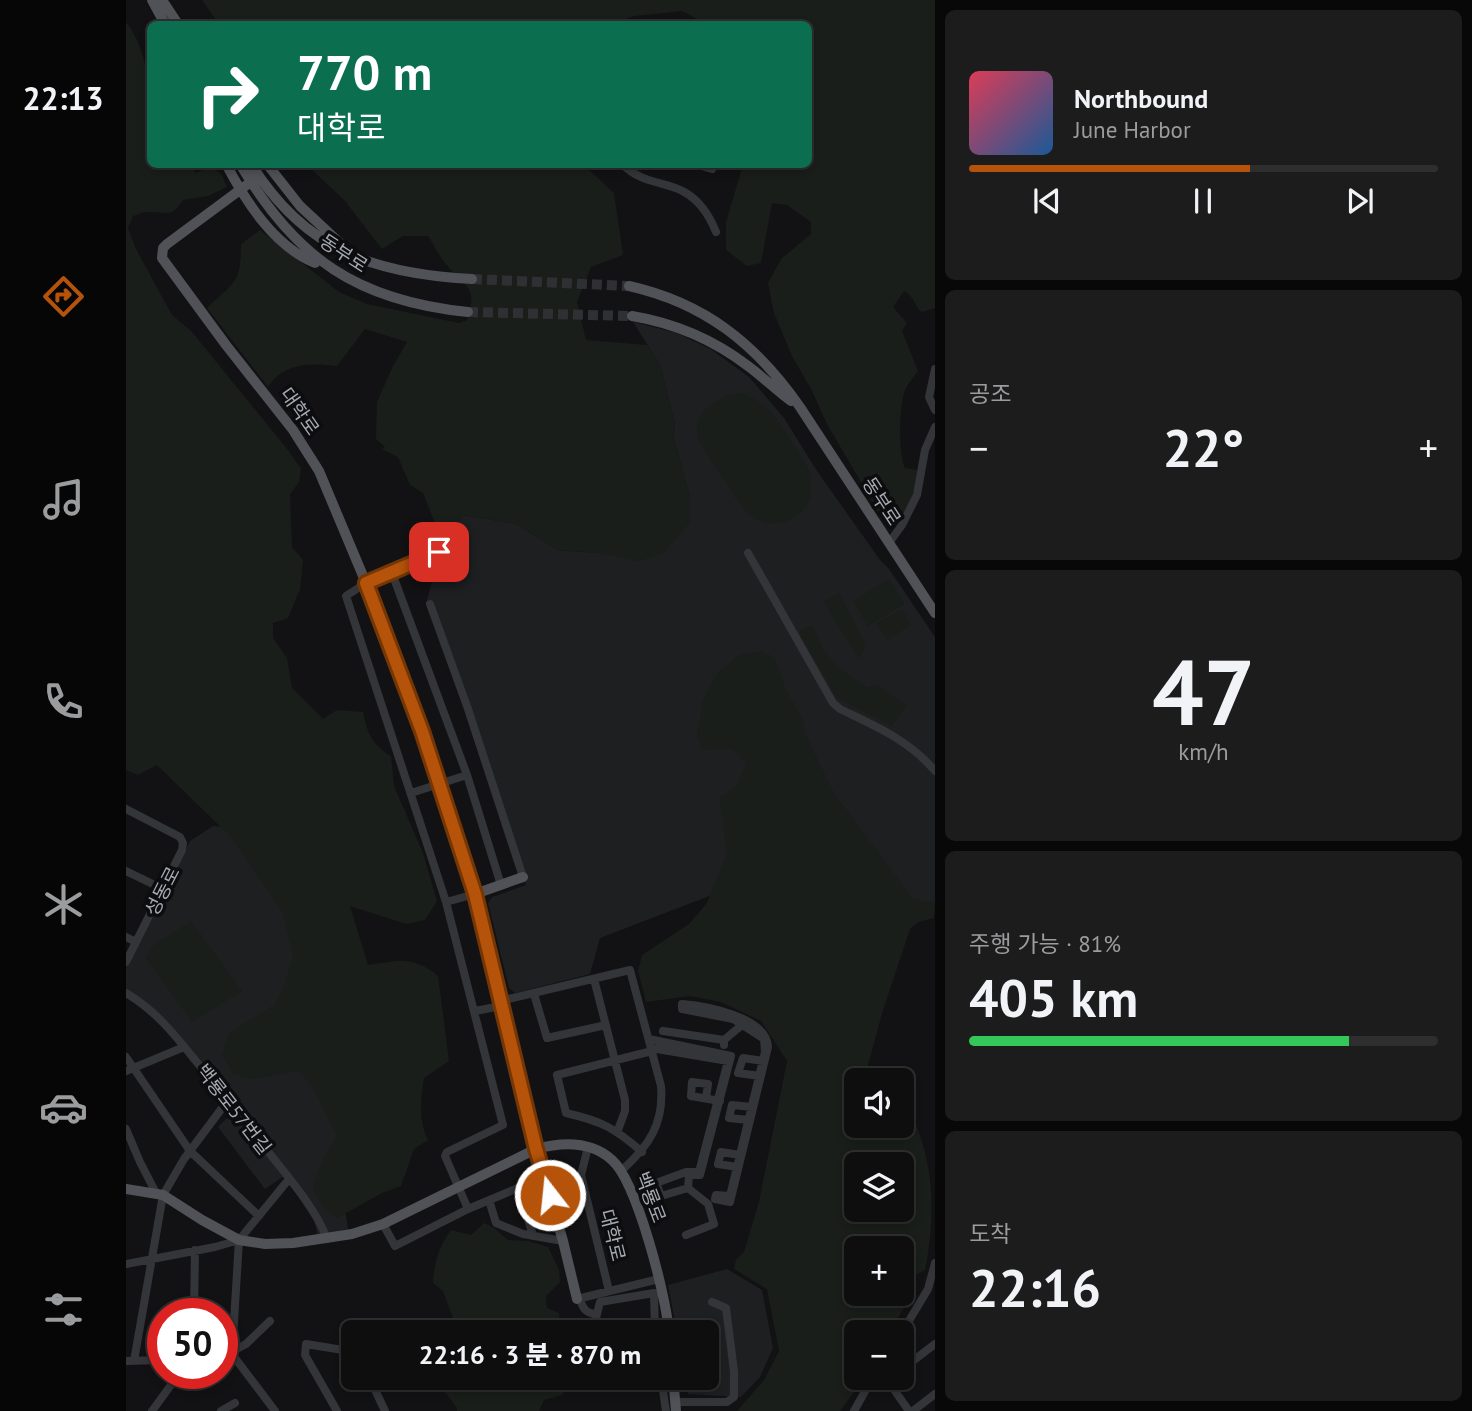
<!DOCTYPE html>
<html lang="ko">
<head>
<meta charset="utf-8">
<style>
	body { margin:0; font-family:"PT Sans","Noto Sans KR",sans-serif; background:#1c1c1d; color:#f1f3f6; height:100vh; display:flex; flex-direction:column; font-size:26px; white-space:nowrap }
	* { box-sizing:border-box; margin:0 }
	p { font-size:23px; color:#9b9c9e }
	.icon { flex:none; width:38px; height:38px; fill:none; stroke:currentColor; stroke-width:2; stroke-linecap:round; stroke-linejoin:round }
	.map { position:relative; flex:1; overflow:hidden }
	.side { display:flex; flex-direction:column; gap:10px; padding:10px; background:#080808; width:537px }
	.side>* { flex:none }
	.banner { position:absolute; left:21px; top:21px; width:665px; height:147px; border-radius:10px; box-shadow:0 4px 10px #0003,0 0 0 2px #2e2e2f; background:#0b6e4f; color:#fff; overflow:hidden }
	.fabs { position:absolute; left:718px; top:1068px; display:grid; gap:14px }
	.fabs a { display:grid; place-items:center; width:70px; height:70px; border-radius:10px; background:#0e0e0f; box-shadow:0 4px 10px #0003,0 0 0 2px #2e2e2f; font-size:35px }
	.speed { position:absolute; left:21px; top:1298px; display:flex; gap:14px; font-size:35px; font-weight:700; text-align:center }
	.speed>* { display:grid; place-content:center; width:91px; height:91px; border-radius:50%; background:#0e0e0f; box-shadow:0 4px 10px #0003,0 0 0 2px #2e2e2f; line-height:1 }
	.speed .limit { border:10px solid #d22; background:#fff; color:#111 }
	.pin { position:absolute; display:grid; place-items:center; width:60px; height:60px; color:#fff; margin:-30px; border-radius:14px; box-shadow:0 4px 10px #0006 }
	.me { position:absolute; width:77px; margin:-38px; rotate:344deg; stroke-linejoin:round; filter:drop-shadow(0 0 5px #0008) }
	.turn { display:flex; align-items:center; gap:24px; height:147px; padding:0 35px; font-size:32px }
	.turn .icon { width:91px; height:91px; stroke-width:2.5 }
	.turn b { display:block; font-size:49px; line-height:60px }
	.big { font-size:52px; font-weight:800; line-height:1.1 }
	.side .card { flex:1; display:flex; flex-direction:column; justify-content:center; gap:10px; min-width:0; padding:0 24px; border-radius:10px; background:#1c1c1d }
	.side .dial { align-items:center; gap:0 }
	.dial b { font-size:91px; line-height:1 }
	.song { display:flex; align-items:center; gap:21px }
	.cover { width:84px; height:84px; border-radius:10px; background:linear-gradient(135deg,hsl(350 70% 55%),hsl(210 70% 35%)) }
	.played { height:7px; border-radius:4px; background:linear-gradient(90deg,#b45309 60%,#2e2e2f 60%) }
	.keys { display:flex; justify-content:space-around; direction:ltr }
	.heat { display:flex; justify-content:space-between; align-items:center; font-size:38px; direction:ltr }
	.charge { height:10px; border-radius:5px; background:linear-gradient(90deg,#34c759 81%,#2e2e2f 0) }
	.trip { position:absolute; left:215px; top:1320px; width:378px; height:70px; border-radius:10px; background:#0e0e0f; box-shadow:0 4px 10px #0003,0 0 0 2px #2e2e2f; font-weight:800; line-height:70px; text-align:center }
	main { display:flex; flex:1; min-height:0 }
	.tab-bar { display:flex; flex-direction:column; width:126px; justify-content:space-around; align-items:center; background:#060606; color:#9b9c9e }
	.tab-bar .icon { width:49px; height:49px }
	.tab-bar .selected { color:#b45309 }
	.tab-bar b { font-size:32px; color:#f1f3f6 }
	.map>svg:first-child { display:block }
	.built { fill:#1e1f21 }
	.green { fill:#191e1a; fill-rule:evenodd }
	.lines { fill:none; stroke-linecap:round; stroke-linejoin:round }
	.major-tunnel { stroke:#2f3034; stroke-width:10; stroke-dasharray:10 5; stroke-linecap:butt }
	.minor { stroke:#343538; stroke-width:8 }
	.major { stroke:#505257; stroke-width:10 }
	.route-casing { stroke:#753606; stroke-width:18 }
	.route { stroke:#b45309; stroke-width:12 }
	.labels { text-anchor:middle; stroke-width:7; stroke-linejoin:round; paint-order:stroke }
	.street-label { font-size:19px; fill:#a5aab3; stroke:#0d0d0f }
</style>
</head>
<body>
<main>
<nav class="tab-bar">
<b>22:13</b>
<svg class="icon selected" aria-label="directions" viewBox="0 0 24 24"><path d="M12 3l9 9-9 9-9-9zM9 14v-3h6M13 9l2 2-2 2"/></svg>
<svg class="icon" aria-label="music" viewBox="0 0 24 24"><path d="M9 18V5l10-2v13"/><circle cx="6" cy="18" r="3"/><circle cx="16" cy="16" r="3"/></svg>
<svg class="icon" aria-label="phone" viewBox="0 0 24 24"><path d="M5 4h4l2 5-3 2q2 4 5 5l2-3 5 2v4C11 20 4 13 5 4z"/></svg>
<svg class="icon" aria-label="climate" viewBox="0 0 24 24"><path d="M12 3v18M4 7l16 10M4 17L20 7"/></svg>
<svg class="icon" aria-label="car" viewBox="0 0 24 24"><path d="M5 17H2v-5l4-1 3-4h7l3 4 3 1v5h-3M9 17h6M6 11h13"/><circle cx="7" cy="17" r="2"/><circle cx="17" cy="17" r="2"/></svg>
<svg class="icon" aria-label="filters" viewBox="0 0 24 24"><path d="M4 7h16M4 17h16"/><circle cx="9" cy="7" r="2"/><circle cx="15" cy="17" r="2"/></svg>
</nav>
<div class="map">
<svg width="809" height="1411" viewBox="0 0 809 1411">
	<rect width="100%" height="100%" fill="#121214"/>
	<path class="built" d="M507 322 551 333 586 350 623 377 658 418 691 471 754 560 763 569 809 637V905L752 894 677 860 474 938 464 974 389 993 383 988 362 903 366 897 400 885 301 601 313 552 336 515 391 524 432 550 472 553 564 497 547 436 549 425 534 365Z
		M87 826 105 828 159 906 219 1135V1210L222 1229 192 1237 188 1220 158 1176 139 1189 92 1127 111 1108 43 1023 20 1003 0 991V967L64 841Z
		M601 1269 636 1290 647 1348 634 1377 615 1397 562 1394 559 1377H581V1332H551L542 1285Z"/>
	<path class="green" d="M76 0H809V308L796 312C788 307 790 298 778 291L767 307 781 323 776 331 792 371C788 377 782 383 779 390 773 406 772 453 779 468L791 470C793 490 780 518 763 530L701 424 685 389 666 356 648 313 642 283 655 259 685 234V222L661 205 646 203 635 263 621 266 600 250V222L617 165 682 164V24H581L556 11 508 16 486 24H93Z
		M0 22C29 58 24 120 24 164L64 165 70 173 85 166 96 175 101 187 82 196 57 200C45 218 42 212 23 212 18 211 12 215 7 216L2 228 10 249 46 315 66 332 162 450 175 469 173 482 164 494 166 547 177 560 174 589 162 618 147 623V638L161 658 166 688 197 719 211 710 237 712C241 732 246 745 265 756L268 786 297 853 311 901 299 920 280 924 224 906 242 965C272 961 287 955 312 976L323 1061 298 1078C295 1100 292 1119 302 1140L288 1149 275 1186 256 1193 211 1218 197 1208 187 1188 194 1165 211 1136 187 1088 173 1071 126 1079 107 1074 96 1055 103 1033 148 1005 157 990 167 955 157 913 104 836 31 765 12 775 0 770Z
		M443 164 462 169 488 193 497 255 465 267 451 302 460 340 521 345 534 365 549 425 547 436 564 497V522L537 554 512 561 472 553 432 550 391 524 336 515 317 544 297 493 284 485 272 457 256 449 259 447 250 439 251 402 267 366 281 342 239 329 211 366C185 363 158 362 142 387L81 308C108 282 115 284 115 244L134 230 213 292 241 304 333 323 341 320C353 284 338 288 320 264 313 256 308 245 302 236H277L256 249 219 201 181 165Z
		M612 393C647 399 664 441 682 468 687 484 688 502 674 513 663 522 648 527 634 521 617 515 609 495 599 481 591 469 582 457 575 445 561 417 588 396 612 393Z
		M763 579 778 604 742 626 727 601Z
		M713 593 740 645 734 658 731 656 698 602Z
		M776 609 785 625 761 640 751 623Z
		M686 625C692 632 692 643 698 650 710 667 725 677 742 688L749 684 781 706 766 726 711 698 674 634V630Z
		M635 651 649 658 659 688 677 721 681 738 708 793 787 899 809 903 808 918 792 922 784 929 757 1010 738 1080H730V1125H775V1097C781 1103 784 1112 788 1120 809 1168 809 1220 799 1270L789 1275 784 1284 787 1292 764 1332H730V1377H739L714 1411H611L638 1380 653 1351 641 1289 608 1269 610 1260 618 1252 633 1202 661 1061 635 1021 595 1002 564 996 520 1002 512 971 516 955 563 924 581 903 601 853 593 798 611 785 620 764 606 749 576 750 571 736 577 700 591 674 612 655ZM730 1164H775V1209H730ZM730 1248H775V1293H730Z
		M65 921 116 991 66 1022 20 958 27 946Z
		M358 1223 368 1228 382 1240 402 1241 422 1247 433 1270 434 1282 420 1296 421 1308 433 1313 434 1332H332L317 1291 307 1283C308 1263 313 1246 325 1230L345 1235Z
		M312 1377H443L445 1380 436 1395 418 1400 413 1411H331V1408L319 1392Z"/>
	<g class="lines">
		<path class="major-tunnel" d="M346 279 503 286
			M342 312 506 316"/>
		<path class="minor" d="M496 164C519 186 538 180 560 193 575 202 584 217 590 232
			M569 164 586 169
			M497 166 526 164
			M809 369 803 397 809 410
			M763 543 776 525 791 495 799 450 809 427
			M320 549 240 583 220 596 320 902 377 1125 321 1152 319 1156 342 1209
			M622 553 707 703 714 709C749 726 783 740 809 771
			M266 573 341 775 375 885
			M304 604 342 709 397 877
			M285 793 341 775
			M0 809 54 837 57 843 56 850 0 962
			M0 871 37 889
			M320 902 349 894
			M0 937 10 942
			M468 979 499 1100V1111L492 1130
			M0 993C29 1010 48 1034 69 1060 92 1088 115 1117 137 1145 159 1174 188 1205 201 1239
			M408 994 421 1038 480 1025
			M374 1001 504 970 535 1086C538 1124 523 1146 496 1170
			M556 1004C580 1006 641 1017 642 1047L604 1202 589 1199 590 1195 604 1196 639 1052 638 1039 607 1019 556 1009Z
			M349 1011 375 1006
			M537 1031 598 1040
			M523 1039 605 1056 574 1175H563L562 1188 535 1196 530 1183 560 1172H573L602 1061 525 1048
			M598 1045V1040L616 1025
			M0 1057 64 1151 133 1216
			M0 1071 58 1047
			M634 1076 612 1073 617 1058 637 1061
			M580 1098 582 1084 566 1082 565 1096 594 1101
			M623 1120 603 1118 606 1105 626 1107
			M0 1129 14 1162 30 1193
			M462 1147 455 1175 483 1291
			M516 1152C489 1128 475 1121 440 1113L431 1075 526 1051
			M611 1167 592 1164 595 1152 614 1155
			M363 1200 370 1223 397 1234 437 1241
			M257 1224 269 1246 342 1209 392 1188 407 1235
			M560 1235 588 1224 582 1204 562 1188
			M113 1240 106 1354 149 1411
			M113 1240 163 1179
			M0 1264 89 1247 113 1240
			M454 1298C456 1309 461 1314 471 1314
			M451 1299 533 1279
			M68 1314 69 1250
			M472 1329 467 1330 474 1302 528 1293 529 1332
			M775 1334 802 1289 809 1263
			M96 1357 120 1344 144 1321
			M0 1361 37 1360
			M8 1361 37 1195 58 1159 102 1100
			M775 1370 809 1344
			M243 1377 259 1411
			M535 1377 540 1411
			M756 1377 762 1381 783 1411
			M464 1380 498 1377
			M549 1402H601L608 1397V1371L600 1308 586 1302
			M26 1411 53 1374
			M95 1411 109 1403
			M211 1411 179 1355 180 1344 217 1350 228 1355
			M728 1411 747 1377
			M787 1411 809 1394"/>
		<path class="major" d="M26 0 39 24
			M36 0 52 24
			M100 164C120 202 148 246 189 263
			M114 164C170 259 232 301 342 312
			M125 164C179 251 249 274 346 279
			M141 164 174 206 217 246
			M122 184 41 244 37 248 36 258 100 345 167 430 193 471 240 583 296 731 349 894 410 1149 437 1241 451 1299
			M503 286C579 303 630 344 674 407L809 613
			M506 316C548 323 588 340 622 366 637 377 650 390 665 401
			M349 894 397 877
			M0 1189 37 1195 76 1220 113 1240 139 1244 167 1243 226 1234 257 1224 410 1149C436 1142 465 1141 486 1160 511 1182 540 1296 543 1332
			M547 1377 550 1411"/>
	</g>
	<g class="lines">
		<g class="route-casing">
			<path id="route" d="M313 552 240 583 296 731 349 894 410 1149 424 1195"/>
		</g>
		<use href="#route" class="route"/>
	</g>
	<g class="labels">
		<g class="street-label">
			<text transform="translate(218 253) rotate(33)" y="7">동부로</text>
			<text transform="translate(174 411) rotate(55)" y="7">대학로</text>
			<text transform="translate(756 501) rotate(57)" y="7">동부로</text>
			<text transform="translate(36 891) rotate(-63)" y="7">성동로</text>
			<text transform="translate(108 1109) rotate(52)" y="7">백룡로57번길</text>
			<text transform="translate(525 1197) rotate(69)" y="7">백룡로</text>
			<text transform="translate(487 1235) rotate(76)" y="7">대학로</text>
		</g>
	</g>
</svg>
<div class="fabs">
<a><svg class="icon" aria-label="sound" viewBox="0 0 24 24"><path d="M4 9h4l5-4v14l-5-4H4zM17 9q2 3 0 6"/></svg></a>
<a><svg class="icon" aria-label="layers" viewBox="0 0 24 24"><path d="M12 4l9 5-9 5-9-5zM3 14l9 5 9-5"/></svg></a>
<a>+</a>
<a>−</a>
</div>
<div class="speed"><div class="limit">50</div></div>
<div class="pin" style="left:313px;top:552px;background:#d93025"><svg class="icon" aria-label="arrive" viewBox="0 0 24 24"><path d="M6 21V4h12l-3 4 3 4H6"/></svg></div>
<svg class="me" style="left:424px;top:1195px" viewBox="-20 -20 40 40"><circle r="17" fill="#b45309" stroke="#fff" stroke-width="3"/><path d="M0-11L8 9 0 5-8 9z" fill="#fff"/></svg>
<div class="trip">22:16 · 3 분 · 870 m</div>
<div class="banner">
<div class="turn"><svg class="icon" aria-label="right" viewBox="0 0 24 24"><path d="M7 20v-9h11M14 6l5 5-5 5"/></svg><div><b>770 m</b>대학로</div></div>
</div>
</div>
<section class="side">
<div class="card">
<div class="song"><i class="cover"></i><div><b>Northbound</b><p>June Harbor</p></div></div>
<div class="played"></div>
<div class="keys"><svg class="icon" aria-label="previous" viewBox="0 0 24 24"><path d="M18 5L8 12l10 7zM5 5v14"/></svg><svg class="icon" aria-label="pause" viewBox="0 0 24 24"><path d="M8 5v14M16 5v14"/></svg><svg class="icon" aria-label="next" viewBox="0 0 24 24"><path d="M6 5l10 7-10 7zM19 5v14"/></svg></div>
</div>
<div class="card"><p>공조</p>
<div class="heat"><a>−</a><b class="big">22°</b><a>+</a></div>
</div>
<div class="card dial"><b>47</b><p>km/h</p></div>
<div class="card"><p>주행 가능 · 81%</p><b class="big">405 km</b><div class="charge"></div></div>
<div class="card"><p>도착</p><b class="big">22:16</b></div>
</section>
</main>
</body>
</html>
